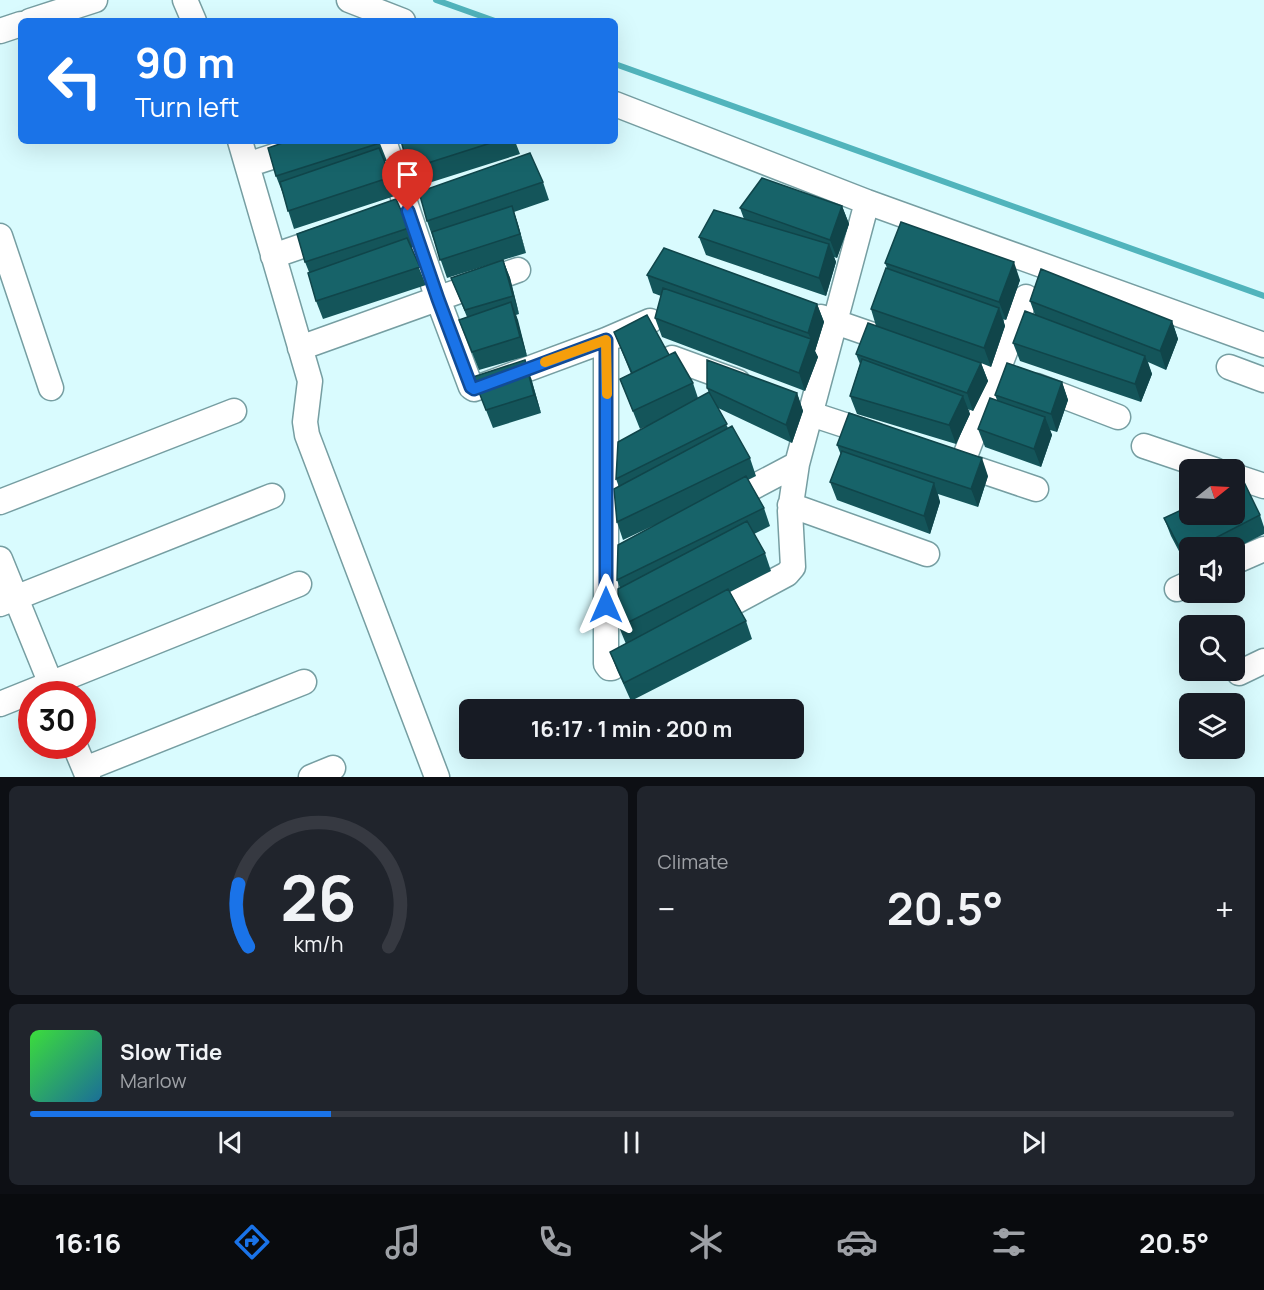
<!DOCTYPE html>
<html lang="en">
<head>
<meta charset="utf-8">
<style>
	body { margin:0; font-family:Manrope,sans-serif; background:#20242c; color:#f1f3f6; height:100vh; display:flex; flex-direction:column; font-size:22px; white-space:nowrap }
	* { box-sizing:border-box; margin:0 }
	p { font-size:20px; color:#9ea1a6 }
	.icon { flex:none; width:33px; height:33px; fill:none; stroke:currentColor; stroke-width:2; stroke-linecap:round; stroke-linejoin:round }
	.map { position:relative; height:777px; overflow:hidden }
	.panel { display:flex; flex-direction:column; gap:9px; padding:9px; background:#0d0f14; flex:1 }
	.panel>* { flex:none }
	.guide { position:absolute; left:18px; top:18px; width:600px; height:126px; border-radius:9px; box-shadow:0 6px 24px #0002; background:#1a73e8; color:#fff; overflow:hidden }
	.needle { width:39px; rotate:72deg }
	.controls { position:absolute; left:1179px; top:459px; display:grid; gap:12px }
	.controls a { display:grid; place-items:center; width:66px; height:66px; border-radius:9px; background:#171b24; box-shadow:0 6px 24px #0002; font-size:30px }
	.speed { position:absolute; left:18px; top:681px; display:flex; gap:12px; font-size:30px; font-weight:700; text-align:center }
	.speed>* { display:grid; place-content:center; width:78px; height:78px; border-radius:50%; background:#171b24; box-shadow:0 6px 24px #0002; line-height:1 }
	.speed .limit { border:9px solid #d22; background:#fff; color:#111 }
	.pin { position:absolute; display:grid; place-items:center; width:51px; height:51px; color:#fff; margin:-62px -26px; border-radius:50% 50% 50% 0; rotate:-45deg; box-shadow:0 0 6px #0007 }
	.pin .icon { rotate:45deg }
	.me { position:absolute; width:66px; margin:-33px; rotate:0deg; stroke-linejoin:round; filter:drop-shadow(0 0 4px #0008) }
	.turn { display:flex; align-items:center; gap:21px; height:126px; padding:0 18px; font-size:27px }
	.turn .icon { width:78px; height:78px; stroke-width:2.5 }
	.turn b { display:block; font-size:42px; line-height:51px }
	.big { font-size:45px; font-weight:700; line-height:1.1 }
	.panel .tile { flex:1; display:flex; flex-direction:column; justify-content:center; gap:9px; min-width:0; padding:0 21px; border-radius:9px; background:#20242c }
	.panel .dial { align-items:center; gap:0 }
	.dial svg { height:156px; overflow:visible; fill:none; stroke:#363941; stroke-width:7; stroke-linecap:round; text-anchor:middle }
	.dial text { fill:#f1f3f6; stroke:none }
	.song { display:flex; align-items:center; gap:18px }
	.cover { width:72px; height:72px; border-radius:9px; background:linear-gradient(135deg,hsl(120 70% 55%),hsl(200 70% 35%)) }
	.played { height:6px; border-radius:3px; background:linear-gradient(90deg,#1a73e8 25%,#363941 25%) }
	.keys { display:flex; justify-content:space-around; direction:ltr }
	.heat { display:flex; justify-content:space-between; align-items:center; font-size:33px; direction:ltr }
	.panel .tiles { flex:1; display:grid; gap:9px; grid-template-columns:1fr 1fr }
	.tile:last-child { grid-column:span 2 }
	.trip { position:absolute; left:459px; top:699px; width:345px; height:60px; border-radius:9px; background:#171b24; box-shadow:0 6px 24px #0002; font-weight:700; line-height:60px; text-align:center }
	.tabs { display:flex; height:96px; justify-content:space-around; align-items:center; background:#090b0e; color:#9ea1a6 }
	.tabs .icon { width:42px; height:42px }
	.tabs .current { color:#1a73e8 }
	.tabs b { font-size:27px; color:#f1f3f6 }
	.map>svg:first-child { display:block }
	.lines { fill:none; stroke-linecap:round; stroke-linejoin:round }
	.stream { stroke:#51b4bc; stroke-width:6 }
	.minor-casing { stroke:#769ea2; stroke-width:27 }
	.minor { stroke:#fff; stroke-width:24 }
	.wall { fill:#14555a }
	.shaded-wall { fill:#10454a }
	.building { fill:#176369; stroke:#10454a; stroke-width:1.5 }
	.route-casing { stroke:#114b97; stroke-width:15 }
	.route { stroke:#1a73e8; stroke-width:10 }
	.slow { stroke:#f59e0b; stroke-width:10 }
</style>
</head>
<body>
<div class="map">
<svg width="1264" height="777" viewBox="0 0 1264 777">
	<rect width="100%" height="100%" fill="#d9fbfe"/>
	<g class="lines">
		<path class="stream" d="M436 0 495 21
			M615 64 1264 296"/>
		<g class="minor-casing">
			<path id="minor" d="M185 0 194 21
				M349 0 403 21
				M30 21 95 0
				M0 31 21 24
				M615 104 867 202 1264 345
				M240 141 310 381 305 422 307 435 437 777
				M384 141 438 299 471 387 474 389 606 340 650 321
				M247 165 321 141
				M0 236 51 388
				M273 256 331 236
				M821 317 896 343
				M606 340V664L609 668H612L645 650
				M300 348 518 270
				M672 358 738 382
				M957 365 995 379
				M1229 367 1264 380
				M1037 386 1118 417
				M811 414 875 435
				M1144 446 1215 470
				M956 462 1036 489
				M962 464 1026 297
				M1234 476 1264 486
				M0 502 234 411
				M725 502 797 464
				M790 505 927 554
				M0 559 55 694
				M1234 562 1264 549
				M1177 589 1190 583
				M0 604 272 496
				M707 617 787 574 793 567 790 511 797 464 867 202
				M1239 673 1264 661
				M0 704 299 584
				M75 746 88 777
				M85 769 304 682
				M311 777 333 768"/>
		</g>
		<use href="#minor" class="minor"/>
	</g>
	<path class="wall" d="M379 141 387 161H385L398 195 294 229 283 194 276 176Z
		M401 141H515L520 154 416 187Z
		M543 182 549 200 514 212 526 253 503 260 510 278 519 314 516 315 527 356 479 370 459 320 467 317 451 278 501 261 447 278 427 221Z
		M842 206 849 224 837 258 834 257 836 262 826 296 706 255 699 237 744 219 740 208Z
		M409 228 416 246 411 248 426 285 323 319 316 301 309 272 305 262Z
		M885 263 1020 280 1006 320 1003 319 1005 326 991 367 981 363 988 381 973 411 968 409 970 414 956 444 857 414 850 396 860 364 856 354 876 326 871 309 887 268Z
		M647 275 817 304 824 322 815 351 818 357 805 391 662 337 655 318 661 296 653 293Z
		M1030 301 1172 321 1178 339 1166 370 1148 362 1152 374 1141 402 1020 361 1013 343 1035 315Z
		M614 332 669 355 693 383 698 398 709 393 707 388 797 393 803 411 792 443 718 408 728 428 750 458 756 476 748 480 764 508 770 526 754 534 765 553 771 571 730 592 746 621 752 639 631 701 617 670 610 652 626 644 619 627 620 588 617 580 661 522 623 540 617 522 619 487 616 479 656 422 640 429 620 379 631 374Z
		M473 377 531 378 541 413 493 428Z
		M1062 382 1068 400 1057 432 1050 430 1052 435 1041 467 985 447 978 429 997 400 995 395Z
		M837 445 988 476 978 507 938 494 940 502 930 534 837 500 830 482 841 455Z
		M1260 515 1264 527V534L1234 549V548H1190V572L1171 536 1164 518Z"/>
	<path class="shaded-wall" d="M512 206 518 224 526 253 520 234Z
		M842 206 849 224 837 258 830 240Z
		M829 244 836 262 826 296 819 278Z
		M503 260 510 278 519 314 513 296Z
		M1014 262 1020 280 1006 320 999 302Z
		M511 302 518 320 527 356 520 337Z
		M817 304 824 322 815 351 818 357 805 391 799 373 811 339 808 333Z
		M999 308 1005 326 991 367 984 348Z
		M1172 321 1178 339 1166 370 1160 351Z
		M1145 356 1152 374 1141 402 1135 384Z
		M525 360 531 378 541 413 534 395Z
		M981 363 988 381 973 411 967 393Z
		M1062 382 1068 400 1057 432 1051 414Z
		M797 393 803 411 792 443 786 425Z
		M963 396 970 414 956 444 949 425Z
		M1045 417 1052 435 1041 467 1034 449Z
		M982 458 988 476 978 507 971 489Z
		M934 483 940 502 930 534 924 516Z"/>
	<path class="building" d="M288 141H379L380 143 276 176 268 148Z
		M401 141H497L409 169Z
		M379 148 391 177 288 211 280 182Z
		M530 153 543 182 427 221 419 192Z
		M762 178 842 206 830 240 740 208Z
		M396 199 409 228 305 262 297 234Z
		M512 206 520 234 440 260 432 232Z
		M714 210 829 244 819 278 699 237Z
		M901 222 1014 262 999 302 885 263Z
		M407 238 420 267 316 301 308 273Z
		M664 248 817 304 808 333 647 275Z
		M503 260 513 296 465 310 451 278Z
		M886 268 999 308 984 348 871 309Z
		M1041 269 1172 321 1160 351 1030 301Z
		M663 288 811 339 799 373 655 318Z
		M511 302 520 337 472 352 459 320Z
		M1025 311 1145 356 1135 384 1013 343Z
		M647 315 669 355 632 373 614 332Z
		M868 323 981 363 967 393 856 354Z
		M675 352 693 383 633 411 620 379Z
		M862 359 963 396 949 425 850 396Z
		M525 360 534 395 486 410 473 377Z
		M707 360 797 393 786 425 707 388Z
		M1007 363 1062 382 1051 414 995 395Z
		M709 392 727 424 616 479 618 442Z
		M990 398 1045 417 1034 449 978 429Z
		M849 413 982 458 971 489 837 445Z
		M732 426 750 458 617 522 614 489Z
		M842 451 934 483 924 516 830 482Z
		M746 476 764 508 617 580 618 545Z
		M1243 480 1260 515 1196 548H1190V551L1183 554 1164 518 1190 506V514H1234V484Z
		M747 521 765 553 619 627 618 589Z
		M728 589 746 621 624 683 610 652Z"/>
	<g class="lines">
		<g class="route-casing">
			<path id="route" d="M408 211 438 299 471 387 474 389 606 340V605"/>
		</g>
		<use href="#route" class="route"/>
		<path class="slow" d="M545 362 606 340 607 394"/>
	</g>
</svg>
<div class="controls">
<a><svg class="needle" viewBox="-14 -14 28 28"><path d="M0-13l5 13h-10z" fill="#e53935"/><path d="M0 13l5-13h-10z" fill="#9ea1a6"/></svg></a>
<a><svg class="icon" aria-label="sound" viewBox="0 0 24 24"><path d="M4 9h4l5-4v14l-5-4H4zM17 9q2 3 0 6"/></svg></a>
<a><svg class="icon" aria-label="search" viewBox="0 0 24 24"><circle cx="10" cy="10" r="6"/><path d="M15 15l6 6"/></svg></a>
<a><svg class="icon" aria-label="layers" viewBox="0 0 24 24"><path d="M12 4l9 5-9 5-9-5zM3 14l9 5 9-5"/></svg></a>
</div>
<div class="speed"><div class="limit">30</div></div>
<div class="pin" style="left:408px;top:211px;background:#d93025"><svg class="icon" aria-label="arrive" viewBox="0 0 24 24"><path d="M6 21V4h12l-3 4 3 4H6"/></svg></div>
<svg class="me" style="left:606px;top:605px" viewBox="-20 -20 40 40"><path d="M0-17L14 15 0 8-14 15z" fill="#1a73e8" stroke="#fff" stroke-width="4"/></svg>
<div class="trip">16:17 · 1 min · 200 m</div>
<div class="guide">
<div class="turn"><svg class="icon" aria-label="left" viewBox="0 0 24 24"><path d="M17 20v-9H6M10 6l-5 5 5 5"/></svg><div><b>90 m</b>Turn left</div></div>
</div>
</div>
<section class="panel">
<div class="tiles">
<div class="tile dial"><svg viewBox="0 0 100 80">
<path d="M14 69A42 42 0 1 1 86 69"/>
<path d="M14 69A42 42 0 0 1 9 37" stroke="#1a73e8"/>
<text x="50" y="56" font-size="32" font-weight="700">26</text>
<text x="50" y="72" font-size="11">km/h</text>
</svg></div>
<div class="tile"><p>Climate</p>
<div class="heat"><a>−</a><b class="big">20.5°</b><a>+</a></div>
</div>
<div class="tile">
<div class="song"><i class="cover"></i><div><b>Slow Tide</b><p>Marlow</p></div></div>
<div class="played"></div>
<div class="keys"><svg class="icon" aria-label="previous" viewBox="0 0 24 24"><path d="M18 5L8 12l10 7zM5 5v14"/></svg><svg class="icon" aria-label="pause" viewBox="0 0 24 24"><path d="M8 5v14M16 5v14"/></svg><svg class="icon" aria-label="next" viewBox="0 0 24 24"><path d="M6 5l10 7-10 7zM19 5v14"/></svg></div>
</div>
</div>
</section>
<nav class="tabs">
<b>16:16</b>
<svg class="icon current" aria-label="directions" viewBox="0 0 24 24"><path d="M12 3l9 9-9 9-9-9zM9 14v-3h6M13 9l2 2-2 2"/></svg>
<svg class="icon" aria-label="music" viewBox="0 0 24 24"><path d="M9 18V5l10-2v13"/><circle cx="6" cy="18" r="3"/><circle cx="16" cy="16" r="3"/></svg>
<svg class="icon" aria-label="phone" viewBox="0 0 24 24"><path d="M5 4h4l2 5-3 2q2 4 5 5l2-3 5 2v4C11 20 4 13 5 4z"/></svg>
<svg class="icon" aria-label="climate" viewBox="0 0 24 24"><path d="M12 3v18M4 7l16 10M4 17L20 7"/></svg>
<svg class="icon" aria-label="car" viewBox="0 0 24 24"><path d="M5 17H2v-5l4-1 3-4h7l3 4 3 1v5h-3M9 17h6M6 11h13"/><circle cx="7" cy="17" r="2"/><circle cx="17" cy="17" r="2"/></svg>
<svg class="icon" aria-label="filters" viewBox="0 0 24 24"><path d="M4 7h16M4 17h16"/><circle cx="9" cy="7" r="2"/><circle cx="15" cy="17" r="2"/></svg>
<b>20.5°</b>
</nav>
</body>
</html>
